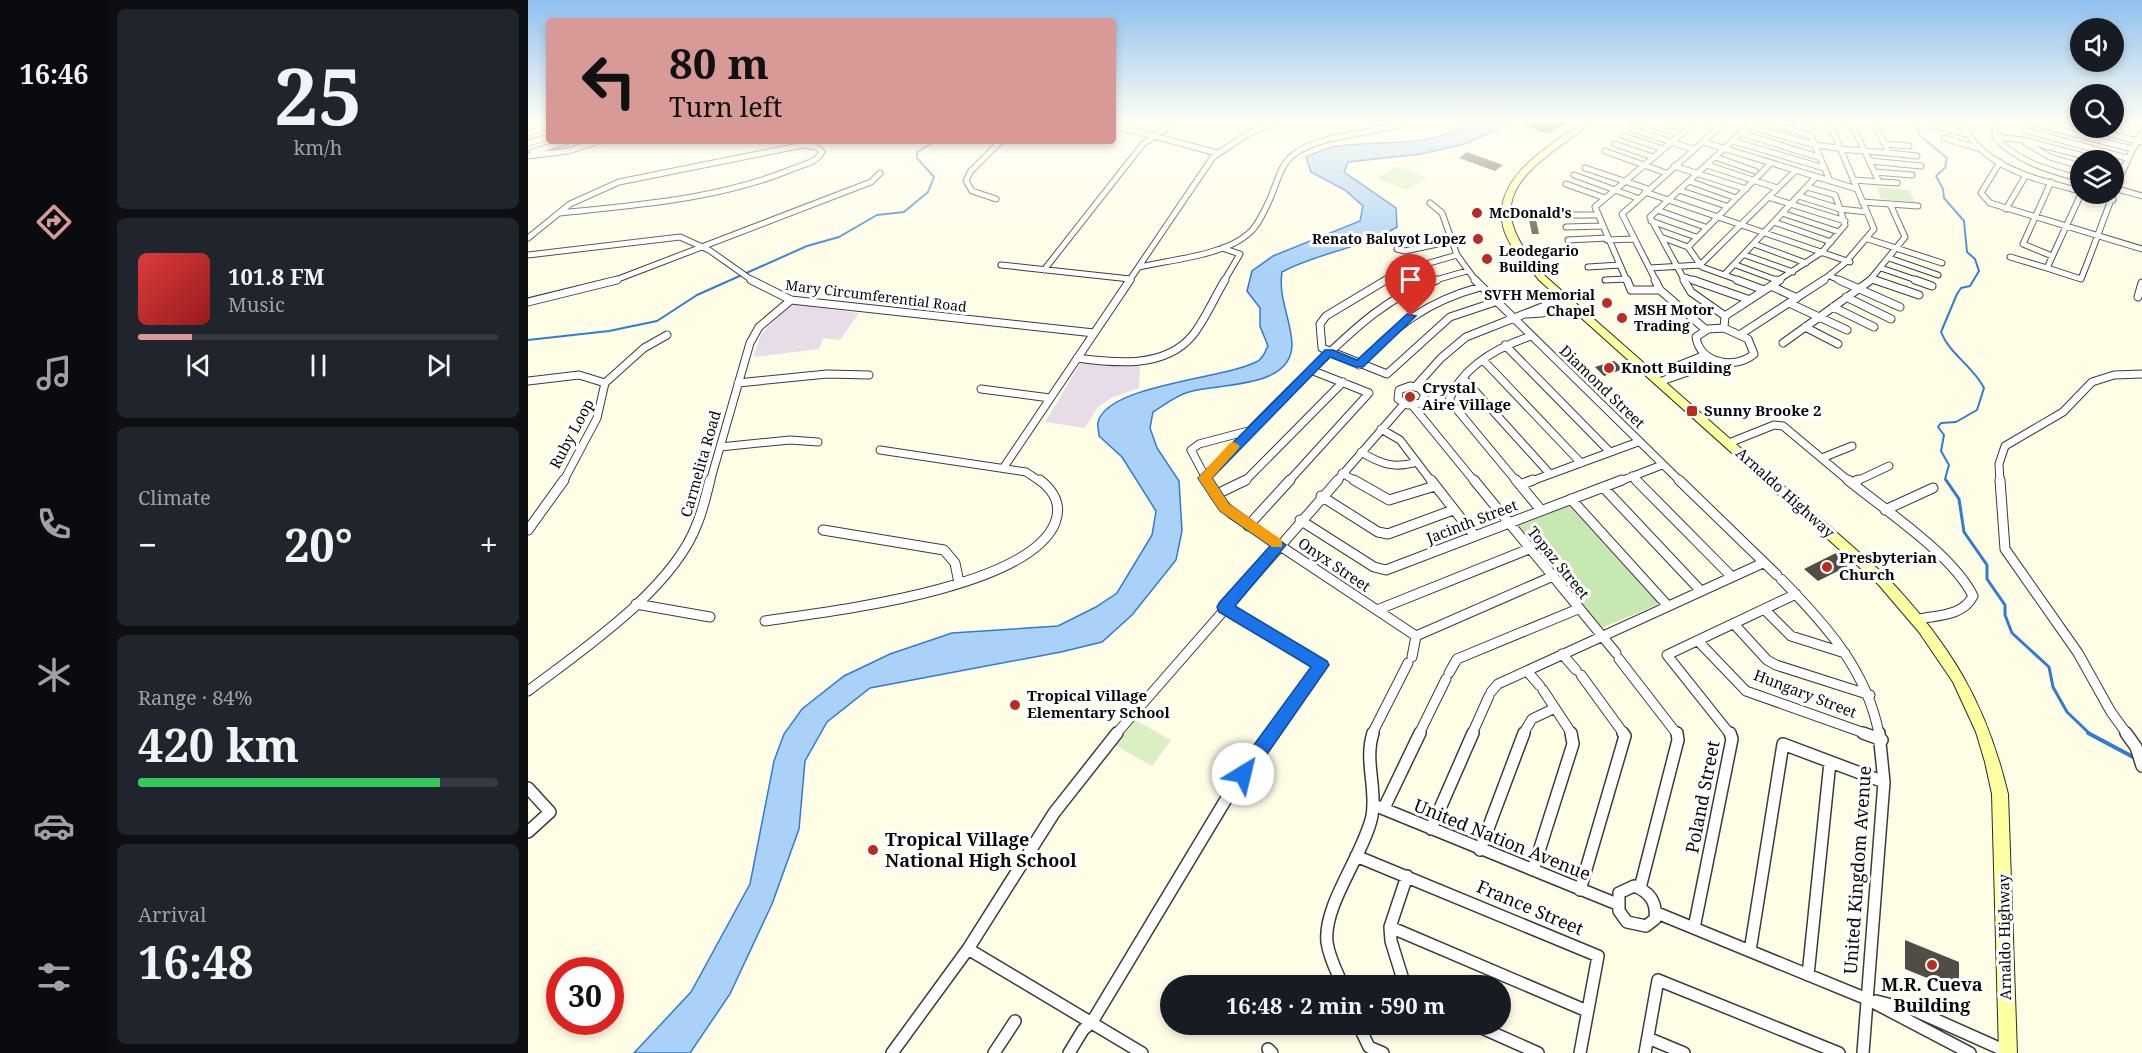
<!DOCTYPE html>
<html lang="en">
<head>
<meta charset="utf-8">
<style>
	body { margin:0; font-family:"Noto Serif",serif; background:#20242c; color:#f1f3f6; height:100vh; display:flex; flex-direction:column; font-size:22px; white-space:nowrap }
	* { box-sizing:border-box; margin:0 }
	p { font-size:20px; color:#9ea1a6 }
	.icon { flex:none; width:33px; height:33px; fill:none; stroke:currentColor; stroke-width:2; stroke-linecap:round; stroke-linejoin:round }
	.map { position:relative; flex:1; overflow:hidden }
	.side { display:flex; flex-direction:column; gap:9px; padding:9px; background:#0d0f14; width:420px }
	.side>* { flex:none }
	.hud { position:absolute; left:18px; top:18px; width:570px; height:126px; border-radius:6px; box-shadow:0 3px 9px #0003; background:#d89a96; color:#111; overflow:hidden }
	.tools { position:absolute; left:1542px; top:18px; display:grid; gap:12px }
	.tools a { display:grid; place-items:center; width:54px; height:54px; border-radius:50%; background:#171b24; box-shadow:0 3px 9px #0003; font-size:30px }
	.speed { position:absolute; left:18px; top:957px; display:flex; gap:12px; font-size:30px; font-weight:700; text-align:center }
	.speed>* { display:grid; place-content:center; width:78px; height:78px; border-radius:50%; background:#171b24; box-shadow:0 3px 9px #0003; line-height:1 }
	.speed .limit { border:9px solid #d22; background:#fff; color:#111 }
	.pin { position:absolute; display:grid; place-items:center; width:51px; height:51px; color:#fff; margin:-62px -26px; border-radius:50% 50% 50% 0; rotate:-45deg; box-shadow:0 0 6px #0007 }
	.pin .icon { rotate:45deg }
	.me { position:absolute; width:66px; margin:-33px; rotate:36deg; stroke-linejoin:round; filter:drop-shadow(0 0 4px #0008) }
	.turn { display:flex; align-items:center; gap:21px; height:126px; padding:0 24px; font-size:27px }
	.turn .icon { width:78px; height:78px; stroke-width:2.5 }
	.turn b { display:block; font-size:42px; line-height:51px }
	.big { font-size:45px; font-weight:700; line-height:1.1 }
	.side .widget { flex:1; display:flex; flex-direction:column; justify-content:center; gap:9px; min-width:0; padding:0 21px; border-radius:9px; background:#20242c }
	.side .dial { align-items:center; gap:0 }
	.dial b { font-size:78px; line-height:1 }
	.song { display:flex; align-items:center; gap:18px }
	.cover { width:72px; height:72px; border-radius:9px; background:linear-gradient(135deg,hsl(0 70% 55%),hsl(0 70% 35%)) }
	.played { height:6px; border-radius:3px; background:linear-gradient(90deg,#d89a96 15%,#363941 15%) }
	.keys { display:flex; justify-content:space-around; direction:ltr }
	.heat { display:flex; justify-content:space-between; align-items:center; font-size:33px; direction:ltr }
	.charge { height:9px; border-radius:4px; background:linear-gradient(90deg,#34c759 84%,#363941 0) }
	.trip { position:absolute; left:632px; top:975px; width:351px; height:60px; border-radius:30px; background:#171b24; box-shadow:0 3px 9px #0003; font-weight:700; line-height:60px; text-align:center }
	main { display:flex; flex:1; min-height:0 }
	.tab-bar { display:flex; flex-direction:column; width:108px; justify-content:space-around; align-items:center; background:#090b0e; color:#9ea1a6 }
	.tab-bar .icon { width:42px; height:42px }
	.tab-bar .on { color:#d89a96 }
	.tab-bar b { font-size:27px; color:#f1f3f6 }
	.map>svg:first-child { display:block }
	.industrial { fill:#e9dce9 }
	.green { fill:#c7e8b0 }
	.pitch { fill:#daefc2 }
	.water { fill:#aad1f7; stroke:#317cce; stroke-width:1.5 }
	.lines { fill:none; stroke-linecap:round; stroke-linejoin:round }
	.stream-far2 { stroke:#317cce; stroke-width:2 }
	.stream-far1 { stroke:#317cce; stroke-width:3 }
	.stream { stroke:#317cce; stroke-width:4 }
	.building { fill:#524c46 }
	.street-far3-casing { stroke:#3c3c3c; stroke-width:7 }
	.street-far2-casing { stroke:#3c3c3c; stroke-width:9 }
	.street-far1-casing { stroke:#3c3c3c; stroke-width:11 }
	.street-casing { stroke:#3c3c3c; stroke-width:14 }
	.secondary-casing { stroke:#2b2b2b; stroke-width:2 }
	.street-far3 { stroke:#fff; stroke-width:5 }
	.street-far2 { stroke:#fff; stroke-width:7 }
	.street-far1 { stroke:#fff; stroke-width:9 }
	.street { stroke:#fff; stroke-width:11 }
	.secondary { fill:#feffa1; fill-rule:evenodd }
	.route { fill:#1a73e8; stroke:#114b97; stroke-width:1.5 }
	.slow { fill:#f59e0b }
	.poi-dot { fill:#b92d21; stroke:#fff; stroke-width:2 }
	.labels { text-anchor:middle; stroke-width:6; stroke-linejoin:round; paint-order:stroke }
	.far-poi-label { font-size:14px; font-weight:bold; fill:#090909; stroke:#fff; text-anchor:start }
	.far-street-label { font-size:14px; fill:#090909; stroke:#fff }
	.poi-label { font-size:15px; font-weight:bold; fill:#090909; stroke:#fff; text-anchor:start }
	.street-label { font-size:15px; fill:#090909; stroke:#fff }
	.near-street-label { font-size:18px; fill:#090909; stroke:#fff }
	.near-poi-label { font-size:18px; font-weight:bold; fill:#090909; stroke:#fff; text-anchor:start }
</style>
</head>
<body>
<main>
<nav class="tab-bar">
<b>16:46</b>
<svg class="icon on" aria-label="directions" viewBox="0 0 24 24"><path d="M12 3l9 9-9 9-9-9zM9 14v-3h6M13 9l2 2-2 2"/></svg>
<svg class="icon" aria-label="music" viewBox="0 0 24 24"><path d="M9 18V5l10-2v13"/><circle cx="6" cy="18" r="3"/><circle cx="16" cy="16" r="3"/></svg>
<svg class="icon" aria-label="phone" viewBox="0 0 24 24"><path d="M5 4h4l2 5-3 2q2 4 5 5l2-3 5 2v4C11 20 4 13 5 4z"/></svg>
<svg class="icon" aria-label="climate" viewBox="0 0 24 24"><path d="M12 3v18M4 7l16 10M4 17L20 7"/></svg>
<svg class="icon" aria-label="car" viewBox="0 0 24 24"><path d="M5 17H2v-5l4-1 3-4h7l3 4 3 1v5h-3M9 17h6M6 11h13"/><circle cx="7" cy="17" r="2"/><circle cx="17" cy="17" r="2"/></svg>
<svg class="icon" aria-label="filters" viewBox="0 0 24 24"><path d="M4 7h16M4 17h16"/><circle cx="9" cy="7" r="2"/><circle cx="15" cy="17" r="2"/></svg>
</nav>
<section class="side">
<div class="widget dial"><b>25</b><p>km/h</p></div>
<div class="widget">
<div class="song"><i class="cover"></i><div><b>101.8 FM</b><p>Music</p></div></div>
<div class="played"></div>
<div class="keys"><svg class="icon" aria-label="previous" viewBox="0 0 24 24"><path d="M18 5L8 12l10 7zM5 5v14"/></svg><svg class="icon" aria-label="pause" viewBox="0 0 24 24"><path d="M8 5v14M16 5v14"/></svg><svg class="icon" aria-label="next" viewBox="0 0 24 24"><path d="M6 5l10 7-10 7zM19 5v14"/></svg></div>
</div>
<div class="widget"><p>Climate</p>
<div class="heat"><a>−</a><b class="big">20°</b><a>+</a></div>
</div>
<div class="widget"><p>Range · 84%</p><b class="big">420 km</b><div class="charge"></div></div>
<div class="widget"><p>Arrival</p><b class="big">16:48</b></div>
</section>
<div class="map">
<svg width="1614" height="1053" viewBox="0 0 1614 1053">
	<rect width="100%" height="100%" fill="#fffde6"/>
	<path class="industrial" d="M267 304 331 313 312 340 295 338 291 349 225 357 233 335 239 328 260 307Z
		M558 361 586 366 612 363 611 388 583 398 569 408 557 428 517 422 552 364Z"/>
	<path class="green" d="M1349 187 1381 190 1387 202 1353 199Z
		M1042 504 1131 604 1073 628 989 524Z"/>
	<path class="pitch" d="M870 166 899 178 878 190 849 178Z
		M607 720 643 740 624 766 587 745Z"/>
	<path class="water" d="M943 122H985L937 144 893 154 820 162 816 172 868 208 869 227C833 249 791 252 754 272 750 298 763 319 764 344 764 389 692 383 661 392 649 395 636 405 625 412L622 428 629 448 651 481 654 531 648 560 604 615 574 642 533 652 342 688 299 722 277 761 271 829 244 904 202 994 162 1053H106L163 992 222 884 246 761 256 734 274 709 316 676 362 654 424 633 530 626 568 607 589 593 624 535 628 511 594 457 571 436C571 432 569 425 570 422 580 384 698 379 730 361 736 357 737 351 740 346L732 326V308L719 291 724 271 745 256 832 221 835 206 817 190 783 172 778 157C788 153 799 147 810 146 854 140 903 149 943 122Z"/>
	<g class="lines">
		<path class="stream-far2" d="M1388 122 1391 135 1419 158 1417 168 1408 176 1415 189 1416 198 1436 221 1439 252 1447 259 1451 271 1442 286 1433 288 1429 294 1413 332C1422 355 1445 366 1456 388L1449 410 1428 422 1413 423 1410 427 1416 435 1413 451 1421 465 1417 479 1419 482
			M0 340 81 331 129 321 169 295 279 246 311 237 349 215 376 212 400 192 406 177 389 158V152L407 141"/>
		<path class="stream-far1" d="M1418 480 1431 499 1436 532 1459 565V579L1477 605V615L1484 633 1521 667 1525 687 1539 712 1562 734"/>
		<path class="stream" d="M1560 733 1607 758"/>
	</g>
	<path class="building" d="M988 122H1039L1020 134Z
		M939 152 975 165 967 171 931 158Z
		M1006 210 1011 234H1004L999 211Z
		M1086 361 1096 369 1076 376 1067 367Z
		M1308 553 1322 565 1290 581 1276 569Z
		M1377 940 1431 962V991L1377 969Z"/>
	<g class="lines">
		<g class="street-far3-casing">
			<path id="street-far3" d="M1145 122 1161 127
				M1176 122 1191 127
				M1239 122 1283 136 1302 181
				M1276 122 1305 131 1346 229 1318 262 1294 281
				M1311 122 1325 126
				M1323 122 1351 182
				M1434 122C1453 168 1508 179 1552 191
				M1467 122V137C1489 162 1521 170 1552 179
				M1501 122 1604 149
				M1537 122 1552 126
				M1117 123 1152 134
				M585 125 689 153
				M1403 125 1438 134
				M1221 126 1286 145 1310 148
				M1558 128 1614 142
				M1104 129 1143 142
				M1496 130 1599 158
				M0 133 21 127
				M1213 133 1290 157
				M1582 134 1589 122
				M1096 136 1135 149
				M1467 137 1495 140 1571 160
				M1416 138 1449 148
				M1205 141 1296 168
				M1142 142 1165 149
				M1175 142 1329 189
				M0 143 21 137
				M1498 143 1522 157 1552 166
				M1087 144 1125 157
				M1357 144 1381 146
				M1311 149 1361 153 1345 122
				M1077 151 1138 173
				M4 152 41 141
				M1361 153 1389 156
				M0 156 40 151 71 141
				M1187 157 1227 171
				M1342 161 1393 166
				M1472 162 1453 193 1462 203 1614 249
				M1586 164 1594 167
				M1179 165 1249 188
				M1146 166 1218 189
				M1057 168 1120 189
				M1347 172 1384 175
				M1046 175 1109 198
				M1325 180 1369 183
				M1161 181 1208 198
				M1523 182 1495 244 1524 256
				M1038 184 1077 198
				M1586 188 1614 196
				M1151 190 1198 206
				M1117 192 1322 262
				M1553 194 1519 268 1553 279C1573 230 1588 178 1614 132
				M1561 194 1585 200
				M1271 196 1312 209 1307 195 1279 187
				M1240 197 1317 221
				M468 199 444 191 438 181 442 172 473 141
				M1334 202 1390 206
				M902 203 914 213 929 255 948 281
				M1478 209 1498 175
				M1129 210 1177 227
				M1254 213 1311 232
				M1031 215H1069
				M1123 221 1168 237
				M1246 222 1303 242
				M1038 227 1074 226
				M1133 237 1160 247
				M0 238 42 204 91 182 275 145 289 147 294 152C289 162 277 164 267 168 192 199 111 205 31 213
				M1340 239 1414 263
				M1040 240 1079 238
				M1079 240 1106 239
				M1226 244 1278 263
				M694 248 712 254 696 281
				M869 249 877 251 923 241
				M0 255 152 237 181 250 225 281
				M1217 255 1265 272
				M1482 257 1519 268
				M1361 258 1410 275
				M473 265 602 279
				M1208 265 1251 281
				M611 267C642 260 697 255 720 234 729 227 735 214 740 203 748 188 751 166 765 155 792 133 846 135 879 122
				M1060 267 1092 265
				M1122 268 1172 265 1267 171
				M1353 268 1391 281
				M516 270 615 144 647 122
				M1196 275 1288 177
				M1154 276 1169 281
				M1304 277 1314 281
				M1344 279 1351 281
				M1077 280 1098 279
				M85 281 343 182 352 173
				M601 281 685 157 719 134 749 122
				M855 281 891 266 929 255
				M904 281 939 271
				M1099 281 1067 207 1167 122
				M1128 281 1094 214 1197 122
				M1157 281 1122 217 1225 122
				M1213 281 1174 267 1160 247 1243 163
				M1249 281 1294 252 1317 225 1312 209 1339 212
				M1341 281 1377 237 1362 204"/>
		</g>
		<g class="street-far2-casing">
			<path id="street-far2" d="M223 280 263 300 566 333
				M858 280 798 316 792 324 794 348 859 374 922 317 967 302
				M947 280 1153 482
				M1099 280 1103 290H1132
				M1127 280 1132 290 1177 329
				M1156 280 1163 292 1197 316 1196 328
				M1165 280 1222 300
				M1209 280 1236 290
				M1248 280 1251 281
				M1311 280 1372 307
				M1347 280 1391 295
				M1387 280 1404 286
				M1243 286 1269 298
				M1318 297 1363 319
				M1610 297 1614 283
				M0 302 89 280
				M1261 303 1319 330
				M1305 307 1346 327
				M999 314 1014 313 1043 304
				M1197 316 1252 280
				M1277 327 1310 344
				M1196 328 1220 339 1226 354C1207 370 1172 364 1168 337L1180 329Z
				M1213 334 1296 280
				M1255 343 1343 280
				M977 345 1082 452
				M549 358C586 363 636 369 664 336 677 320 686 298 697 280
				M955 360 1053 463
				M831 365C869 325 898 302 952 287
				M1125 376 1177 355
				M936 379 1022 474
				M0 381 51 375 77 383 69 418 35 482
				M1131 382 1191 361
				M77 383 116 348 139 335
				M210 383 299 374 341 375
				M882 386 891 388 897 394 893 403 880 405 870 399 871 390Z
				M887 387 913 358 938 337 1037 298
				M453 389 522 398
				M884 405 947 482
				M853 429 872 440 904 482
				M1201 443 1246 425 1255 426 1322 482
				M192 447 262 440 290 442
				M352 450 498 472 513 482
				M833 452C853 464 866 469 889 462
				M1294 458 1324 446
				M476 467 602 280
				M814 473 829 482
				M1104 476 1110 482
				M677 478C710 442 745 407 780 373 819 336 857 296 909 280
				M182 482 222 343 231 327 263 300
				M680 482 663 450 671 444 720 431
				M716 482 815 382
				M760 482 841 393 783 370
				M808 482 876 404
				M989 482 921 400C935 366 970 347 1003 336
				M1001 482 1110 442
				M1090 482 1134 465
				M1327 482 1361 466
				M1472 482 1471 464 1477 446 1535 412 1564 382 1586 375 1614 374"/>
		</g>
		<g class="street-far1-casing">
			<path id="street-far1" d="M679 480 687 495 704 514 888 636
				M826 480 861 500 907 486
				M903 480 946 535
				M946 480 1088 653
				M988 480 1013 510
				M1108 480 1204 577
				M1151 480 1249 575
				M1320 480C1357 510 1425 555 1445 596 1435 616 1410 615 1391 619
				M1472 480 1477 549 1550 653 1583 712 1599 734
				M1324 483 1330 480
				M992 485 1005 480
				M1075 487 1172 590
				M687 495 718 480
				M793 496 850 532 860 534 925 510
				M1043 499 1139 605
				M1357 510 1405 488
				M772 520 846 567 858 570 1094 480
				M720 526 762 480
				M0 530 36 480
				M295 530 416 550 427 563 431 583
				M1253 579C1297 624 1339 670 1351 734
				M108 604 182 617
				M697 607 794 665 744 734
				M1236 609 1263 636 1317 653
				M849 610 1001 549
				M237 621C303 611 500 589 527 523 534 505 527 492 512 480
				M1206 624 1239 660 1248 665 1342 695
				M1170 641 1218 691 1339 734
				M1034 654 1048 670
				M884 657 888 636 1023 577
				M1091 659 1149 734
				M999 671 1012 686
				M921 673 929 659 1050 609
				M1053 675 1096 734
				M1015 690 1044 734
				M0 691C54 650 145 589 169 524 175 510 178 495 182 480
				M963 692 970 684 1235 563
				M588 734 810 480
				M844 734 880 663
				M891 734 918 679
				M944 734 961 696
				M995 734 1004 719 1027 708
				M1202 734 1139 655 1268 594"/>
		</g>
		<g class="street-casing">
			<path id="street" d="M1335 733 1354 740
				M1598 733 1608 747 1614 766
				M0 788 22 812 0 832
				M846 805 1089 904
				M856 808 892 733
				M903 829 945 733
				M952 850 996 733
				M828 856 1070 956 1052 1053
				M1005 870 1045 744 1043 733
				M1106 886C1122 892 1129 902 1127 919L1118 926 1099 922 1091 911V893Z
				M1112 888 1150 740 1149 733
				M1052 890 1097 736 1095 733
				M1129 913 1339 999 1442 1053
				M862 927 1059 1011
				M1166 928 1204 739 1202 733
				M440 949 614 1053
				M1222 951 1255 744 1356 782
				M1280 975 1302 762
				M815 986C809 972 801 958 799 942 795 905 836 854 844 816 849 788 836 761 845 733
				M877 986 863 941 862 927 879 876
				M1348 1001 1388 1011 1480 1052
				M830 1024 841 1047 855 1053
				M945 1024 1010 1053
				M1120 1038 1156 1053
				M740 1049 744 1053
				M364 1053 440 949 526 813 589 733
				M466 1053 487 1021
				M541 1053 555 1030 564 1022 700 796 745 733
				M1117 1053 1130 980 1311 1053
				M1335 1053 1356 782 1351 733"/>
		</g>
		<g class="secondary-casing">
			<path id="secondary" d="M1055 122H1063C1050 135 1033 144 1019 156 964 199 978 229 1017 276L1358 576C1422 644 1458 702 1480 794L1489 1053H1471L1464 794 1457 762 1448 732 1425 682 1391 632 1350 584 1011 280C998 264 980 247 975 226 964 177 1022 146 1055 122Z"/>
		</g>
		<use href="#street-far3" class="street-far3"/>
		<use href="#street-far2" class="street-far2"/>
		<use href="#street-far1" class="street-far1"/>
		<use href="#street" class="street"/>
		<use href="#secondary" class="secondary"/>
	</g>
	<linearGradient id="sky" x2="0" y2="1"><stop stop-color="#8fc0ee"/><stop offset="0.45" stop-color="#fffef4"/><stop offset="1" stop-color="#fffef4" stop-opacity="0"/></linearGradient>
	<rect width="1614" height="270" fill="url(#sky)"/>
	<path class="route" d="M879 314 888 316 835 367H827L802 357 684 478 701 504 758 545 707 606 799 661 801 665 721 780 715 782 709 780 706 774 709 768 783 667 691 612 689 607 691 603 742 546 692 511 670 478 797 350H805L829 360Z"/>
	<path class="slow" d="M706 442 712 446 710 449 684 478 701 504 754 540V547H744L692 511 670 478 702 443Z"/>
	<g class="poi-dot">
		<circle cx="949" cy="213" r="6"/>
		<circle cx="950" cy="239" r="6"/>
		<circle cx="959" cy="259" r="6"/>
		<circle cx="1079" cy="303" r="6"/>
		<circle cx="1094" cy="318" r="6"/>
		<circle cx="1081" cy="368" r="6"/>
		<circle cx="882" cy="397" r="6"/>
		<rect x="1158" y="405" width="12" height="12" rx="3"/>
		<circle cx="1299" cy="567" r="6"/>
		<circle cx="487" cy="705" r="6"/>
		<circle cx="345" cy="850" r="6"/>
		<circle cx="1404" cy="965" r="6"/>
	</g>
	<g class="labels">
		<g class="far-poi-label">
			<text x="961" y="218">McDonald's</text>
			<text x="938" y="244" text-anchor="end">Renato Baluyot Lopez</text>
			<text x="971" y="256">Leodegario<tspan x="971" dy="16">Building</tspan></text>
			<text x="1067" y="300" text-anchor="end">SVFH Memorial<tspan x="1067" dy="16">Chapel</tspan></text>
			<text x="1106" y="315">MSH Motor<tspan x="1106" dy="16">Trading</tspan></text>
		</g>
		<g class="far-street-label">
			<text transform="translate(348 296) rotate(7)" y="5">Mary Circumferential Road</text>
		</g>
		<g class="poi-label">
			<text x="1093" y="373">Knott Building</text>
			<text x="894" y="393">Crystal<tspan x="894" dy="17">Aire Village</tspan></text>
			<text x="1176" y="416">Sunny Brooke 2</text>
			<text x="1311" y="563">Presbyterian<tspan x="1311" dy="17">Church</tspan></text>
			<text x="499" y="701">Tropical Village<tspan x="499" dy="17">Elementary School</tspan></text>
		</g>
		<g class="street-label">
			<text transform="translate(1074 387) rotate(44)" y="5">Diamond Street</text>
			<text transform="translate(44 434) rotate(-62)" y="5">Ruby Loop</text>
			<text transform="translate(173 464) rotate(-74)" y="5">Carmelita Road</text>
			<text transform="translate(1257 493) rotate(42)" y="5">Arnaldo Highway</text>
			<text transform="translate(944 522) rotate(-21)" y="5">Jacinth Street</text>
			<text transform="translate(1030 563) rotate(51)" y="5">Topaz Street</text>
			<text transform="translate(806 565) rotate(34)" y="5">Onyx Street</text>
			<text transform="translate(1277 694) rotate(21)" y="5">Hungary Street</text>
			<text transform="translate(1477 937) rotate(-91)" y="5">Arnaldo Highway</text>
		</g>
		<g class="near-street-label">
			<text transform="translate(1175 797) rotate(-79)" y="6">Poland Street</text>
			<text transform="translate(974 840) rotate(22)" y="6">United Nation Avenue</text>
			<text transform="translate(1330 870) rotate(-86)" y="6">United Kingdom Avenue</text>
			<text transform="translate(1002 908) rotate(23)" y="6">France Street</text>
		</g>
		<g class="near-poi-label">
			<text x="357" y="846">Tropical Village<tspan x="357" dy="21">National High School</tspan></text>
			<text x="1404" y="991" text-anchor="middle">M.R. Cueva<tspan x="1404" dy="21">Building</tspan></text>
		</g>
	</g>
</svg>
<div class="tools">
<a><svg class="icon" aria-label="sound" viewBox="0 0 24 24"><path d="M4 9h4l5-4v14l-5-4H4zM17 9q2 3 0 6"/></svg></a>
<a><svg class="icon" aria-label="search" viewBox="0 0 24 24"><circle cx="10" cy="10" r="6"/><path d="M15 15l6 6"/></svg></a>
<a><svg class="icon" aria-label="layers" viewBox="0 0 24 24"><path d="M12 4l9 5-9 5-9-5zM3 14l9 5 9-5"/></svg></a>
</div>
<div class="speed"><div class="limit">30</div></div>
<div class="pin" style="left:883px;top:316px;background:#d93025"><svg class="icon" aria-label="arrive" viewBox="0 0 24 24"><path d="M6 21V4h12l-3 4 3 4H6"/></svg></div>
<svg class="me" style="left:715px;top:774px" viewBox="-20 -20 40 40"><circle r="19" fill="#fff"/><path d="M0-13L10 11 0 6-10 11z" fill="#1a73e8"/></svg>
<div class="trip">16:48 · 2 min · 590 m</div>
<div class="hud">
<div class="turn"><svg class="icon" aria-label="left" viewBox="0 0 24 24"><path d="M17 20v-9H6M10 6l-5 5 5 5"/></svg><div><b>80 m</b>Turn left</div></div>
</div>
</div>
</main>
</body>
</html>
